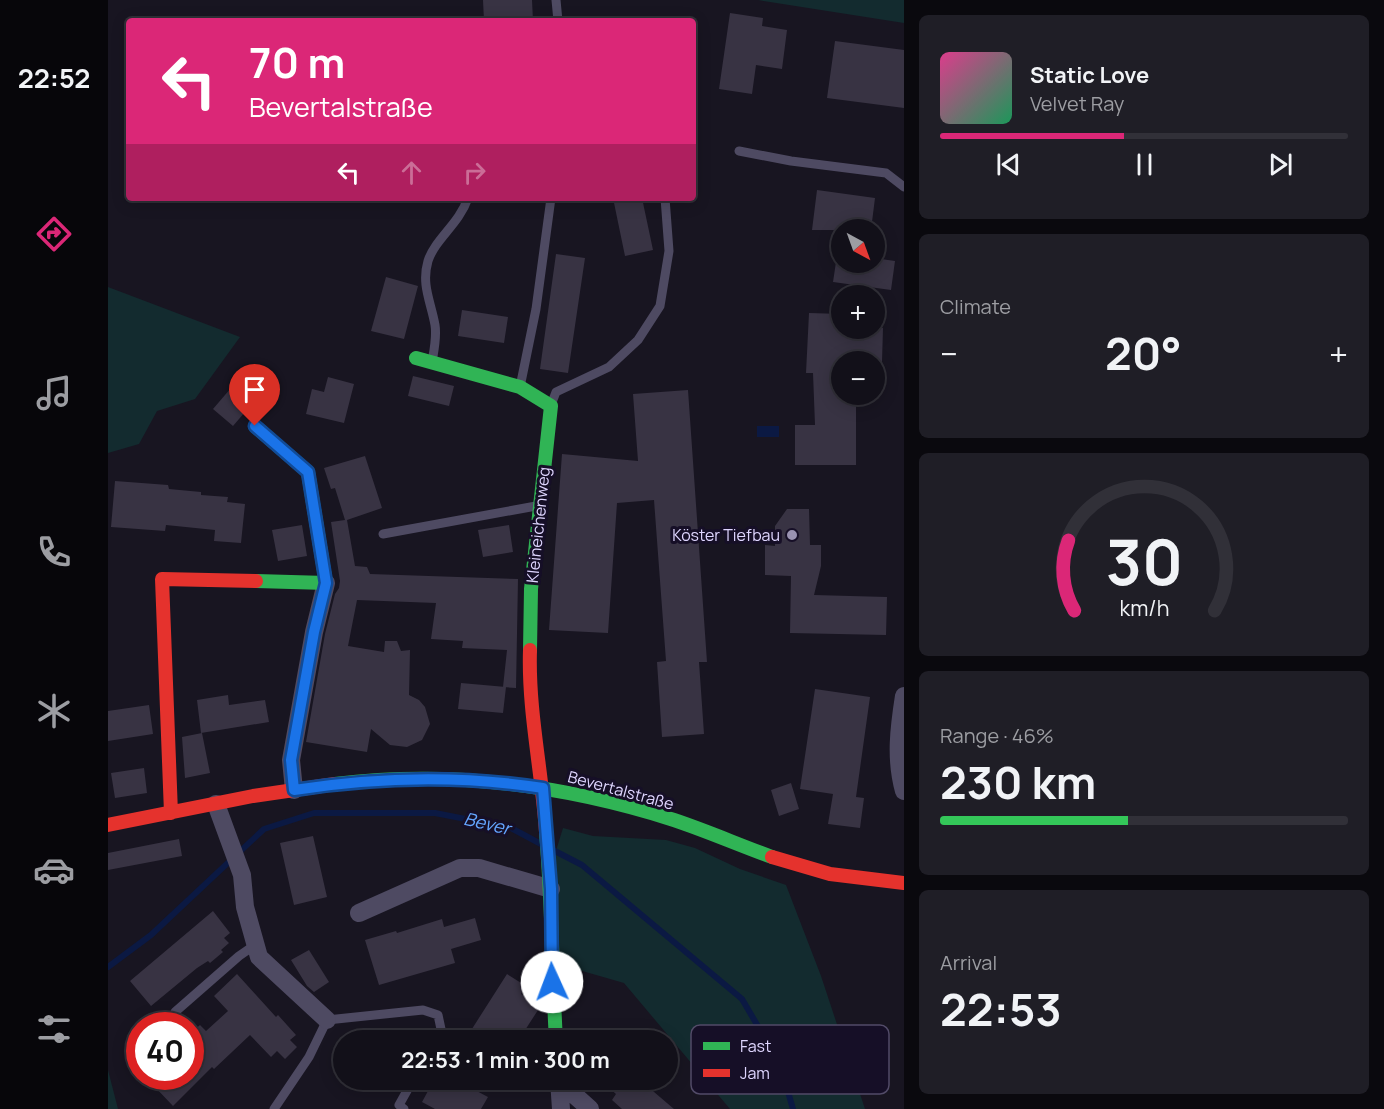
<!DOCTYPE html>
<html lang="en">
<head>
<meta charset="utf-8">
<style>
	body { margin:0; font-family:Manrope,sans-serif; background:#1f1e26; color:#f1f3f6; height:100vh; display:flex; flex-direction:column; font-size:22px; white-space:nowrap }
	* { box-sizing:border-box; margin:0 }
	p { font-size:20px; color:#9c9da2 }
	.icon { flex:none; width:33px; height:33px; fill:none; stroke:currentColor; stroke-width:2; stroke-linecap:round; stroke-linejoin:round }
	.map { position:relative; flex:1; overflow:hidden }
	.side { display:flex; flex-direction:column; gap:15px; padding:15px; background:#0a090e; width:480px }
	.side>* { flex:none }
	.guide { position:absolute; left:18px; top:18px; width:570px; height:183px; border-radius:6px; box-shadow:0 3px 15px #0003,0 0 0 2px #313038; background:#db2777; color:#fff; overflow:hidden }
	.needle { width:39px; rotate:139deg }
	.tools { position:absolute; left:723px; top:219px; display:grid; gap:12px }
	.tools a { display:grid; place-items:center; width:54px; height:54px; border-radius:50%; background:#121019; box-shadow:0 3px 15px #0003,0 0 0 2px #313038; font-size:30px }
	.speed { position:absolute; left:18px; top:1012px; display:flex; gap:12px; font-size:30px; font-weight:700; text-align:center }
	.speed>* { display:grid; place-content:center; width:78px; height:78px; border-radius:50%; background:#121019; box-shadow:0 3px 15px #0003,0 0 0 2px #313038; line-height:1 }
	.speed .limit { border:9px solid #d22; background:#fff; color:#111 }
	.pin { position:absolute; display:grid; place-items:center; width:51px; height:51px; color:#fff; margin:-62px -26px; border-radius:50% 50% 50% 0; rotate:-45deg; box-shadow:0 0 6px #0007 }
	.pin .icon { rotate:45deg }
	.me { position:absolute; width:66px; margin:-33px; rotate:358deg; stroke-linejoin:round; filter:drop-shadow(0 0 4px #0008) }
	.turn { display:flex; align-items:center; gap:21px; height:126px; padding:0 24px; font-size:27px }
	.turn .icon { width:78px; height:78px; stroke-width:2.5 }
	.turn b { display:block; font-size:42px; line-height:51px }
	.lanes { display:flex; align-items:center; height:57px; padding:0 24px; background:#0003; justify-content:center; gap:30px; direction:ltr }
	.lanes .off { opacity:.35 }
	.big { font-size:45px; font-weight:700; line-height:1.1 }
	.side .tile { flex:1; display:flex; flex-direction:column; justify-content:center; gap:9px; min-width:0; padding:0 21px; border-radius:9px; background:#1f1e26 }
	.side .dial { align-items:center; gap:0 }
	.dial svg { height:156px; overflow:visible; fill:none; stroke:#313038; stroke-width:7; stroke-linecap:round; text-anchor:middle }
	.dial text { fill:#f1f3f6; stroke:none }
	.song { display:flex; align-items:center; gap:18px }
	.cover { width:72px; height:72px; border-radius:9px; background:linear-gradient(135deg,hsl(330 70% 55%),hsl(150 70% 35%)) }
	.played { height:6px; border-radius:3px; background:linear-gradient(90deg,#db2777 45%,#313038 45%) }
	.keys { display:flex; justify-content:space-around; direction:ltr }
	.heat { display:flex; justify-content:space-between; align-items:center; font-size:33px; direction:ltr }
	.charge { height:9px; border-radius:4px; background:linear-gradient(90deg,#34c759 46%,#313038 0) }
	.trip { position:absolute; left:225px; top:1030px; width:345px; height:60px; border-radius:30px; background:#121019; box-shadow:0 3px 15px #0003,0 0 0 2px #313038; font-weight:700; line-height:60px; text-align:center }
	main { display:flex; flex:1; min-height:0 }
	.menu { display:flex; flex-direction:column; width:108px; justify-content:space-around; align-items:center; background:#07060a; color:#9c9da2 }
	.menu .icon { width:42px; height:42px }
	.menu .current { color:#db2777 }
	.menu b { font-size:27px; color:#f1f3f6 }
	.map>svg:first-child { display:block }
	.green { fill:#132b2f }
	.water { fill:#0b1943 }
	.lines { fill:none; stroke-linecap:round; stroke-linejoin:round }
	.stream { stroke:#0b1943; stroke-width:6 }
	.building { fill:#383343 }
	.lane { stroke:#4e4a62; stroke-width:9 }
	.street { stroke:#4e4a62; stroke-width:18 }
	.fast { stroke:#30b455; stroke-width:14 }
	.jam { stroke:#e5322d; stroke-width:14 }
	.route-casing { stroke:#114b97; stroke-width:15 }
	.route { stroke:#1a73e8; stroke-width:10 }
	.poi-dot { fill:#9992b1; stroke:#160f27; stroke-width:2 }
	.labels { text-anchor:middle; stroke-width:6; stroke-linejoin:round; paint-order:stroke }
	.street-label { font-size:16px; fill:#dfd6ff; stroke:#160f27 }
	.poi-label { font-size:16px; fill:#dfd6ff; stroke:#160f27; text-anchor:end }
	.water-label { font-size:18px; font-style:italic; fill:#64a6ff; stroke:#160f27 }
	.key { fill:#160f27; stroke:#524b68; stroke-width:1.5 }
	.key-label { font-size:16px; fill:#dfd6ff }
</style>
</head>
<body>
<main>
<nav class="menu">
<b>22:52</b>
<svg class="icon current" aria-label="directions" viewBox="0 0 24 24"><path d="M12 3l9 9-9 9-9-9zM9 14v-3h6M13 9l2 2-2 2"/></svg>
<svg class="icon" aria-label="music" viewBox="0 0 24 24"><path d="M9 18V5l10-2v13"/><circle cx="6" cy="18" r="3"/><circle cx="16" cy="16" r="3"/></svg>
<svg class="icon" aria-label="phone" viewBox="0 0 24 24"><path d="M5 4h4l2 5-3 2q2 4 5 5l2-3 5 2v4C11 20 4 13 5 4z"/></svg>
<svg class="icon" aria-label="climate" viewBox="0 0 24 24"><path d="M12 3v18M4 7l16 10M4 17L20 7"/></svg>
<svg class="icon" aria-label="car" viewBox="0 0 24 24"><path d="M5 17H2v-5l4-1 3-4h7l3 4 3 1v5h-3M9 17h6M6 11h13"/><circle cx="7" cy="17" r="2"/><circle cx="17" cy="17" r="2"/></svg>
<svg class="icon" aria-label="filters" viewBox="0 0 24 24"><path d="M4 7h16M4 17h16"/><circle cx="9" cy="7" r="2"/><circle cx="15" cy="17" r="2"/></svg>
</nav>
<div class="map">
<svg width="796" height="1109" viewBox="0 0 796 1109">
	<rect width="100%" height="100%" fill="#181521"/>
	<path class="green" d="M649 0H796V23L650 0Z
		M0 287 132 337 87 399 49 411 31 444 0 453Z
		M455 828 485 836 558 840 587 848 632 869 678 885 713 976 757 1109H622L516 983 443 962 442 870Z
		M0 1070 10 1109H0Z"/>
	<path class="water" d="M649 426H671V437H649Z"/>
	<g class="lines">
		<path class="stream" d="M445 850 474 865 634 999 672 1064 685 1109
			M0 967 43 935 156 829 206 813H327L403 828 433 844"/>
	</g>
	<path class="building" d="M375 0H424L425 21H376Z
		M622 13 655 18 654 26 679 30 674 69 648 65 644 94 611 89Z
		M727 41 796 50V108L719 98Z
		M709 190 767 198 763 230H704Z
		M505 198H534L545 250 517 256Z
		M448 254 477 258 460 373 432 369Z
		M766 258 787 261 783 290 725 282 728 262H766Z
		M278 277 310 286 296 339 263 331Z
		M354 310 400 317 396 343 350 336Z
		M701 313 734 314V328H775L774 362H734V394H748V465H687V425H707L705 373H698Z
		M305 376 346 386 341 406 300 396Z
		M220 377 246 384 236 423 198 414 204 389 216 392Z
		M123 388 143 405 125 426 105 409Z
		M580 390 599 662H591L596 734 554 737 549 662 558 661 546 500 509 503 500 633 441 630 454 454 530 461 525 394Z
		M257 456 274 508 239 520 247 566 259 567 262 574 410 579 408 688 395 687 399 650 354 648 355 641 323 639 328 603 249 600 240 646 276 652 277 641H289L293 651 302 650 301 695 311 700 317 707 322 724 314 740 299 747 282 745 263 729 259 752 198 742 217 634 227 594 231 588 232 581 223 522 237 520 227 488 223 489 216 468Z
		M7 481 60 485 61 489 93 492V495L120 497 119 502 137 504 133 543 106 541 107 530 58 525 57 531 3 527Z
		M679 509H701L702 545H713V566L706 595 779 597 778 635 682 633 683 576 657 575V545L667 546V526Z
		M194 525 199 556 170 561 164 530Z
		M401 525 405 552 375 557 370 530Z
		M353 683 398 687 395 713 350 709Z
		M707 689 762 697 748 797 756 798 752 828 720 824 725 794 692 789Z
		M120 695 121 705 157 700 161 722 93 733 89 700Z
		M41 705 45 734 0 741V711Z
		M94 733 102 773 77 778 74 737Z
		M36 768 39 793 7 798 3 773Z
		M683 783 691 809 671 816 663 790Z
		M205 836 219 897 186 905 172 843Z
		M71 839 74 856 0 870V853Z
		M105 911 122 933 116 938 121 943 113 950 115 952 102 963 100 961 89 968 43 1006 22 981Z
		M367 918 373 940 343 949 347 963 271 985 257 940 288 931 289 933 334 919 336 927Z
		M201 950 221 982 206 992 199 986 183 960Z
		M129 974 168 1017 170 1015 188 1035 182 1040 189 1047 177 1059 169 1051 163 1057 142 1035 106 1069 104 1067 65 1106 46 1086 56 1077H82V1034L92 1025 98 1031 120 1011 106 996Z
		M399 974 418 986 413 994 432 1007 410 1041H377L362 1032Z
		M326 1080H348L380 1097 373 1109H327L314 1102Z
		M492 1080H532L566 1109H514L504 1100 508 1094Z"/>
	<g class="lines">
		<path class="lane" d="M448 0 450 21
			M631 151 683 161 778 173 796 187
			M324 362C326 350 329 337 327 325 323 302 313 285 320 261 327 239 351 224 360 198
			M412 387 428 309 443 198
			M443 405 448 392 501 367 530 340 552 306 561 251 557 198
			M275 534 428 506
			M67 1012 131 956 147 945
			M166 1109 201 1057 219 1020 315 1010 330 1015 333 1029 327 1041
			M296 1109 291 1105 305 1080"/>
		<path class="street" d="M796 696C791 728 787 759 796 791
			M186 790 183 760 206 632 218 583
			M108 804 134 875 137 907 151 957 219 1020
			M251 913 352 868H371L443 889
			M451 1080 453 1109
			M452 1082 482 1109"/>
		<path class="fast" d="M308 358 412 387 443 406 423 589 422 650
			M147 426 200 472 218 583 148 581
			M227 784C342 770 456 785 566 820 599 831 631 845 664 857
			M438 832C444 902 444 971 448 1041"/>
		<path class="jam" d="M422 650C420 711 434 771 438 832
			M63 813 54 579 148 581
			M0 825 145 796 227 784
			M664 857 722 874 796 883"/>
	</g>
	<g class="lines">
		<g class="route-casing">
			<path id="route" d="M147 426 200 472 218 583 206 632 183 760 186 790C269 777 352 775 435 788L443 889 444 982"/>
		</g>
		<use href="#route" class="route"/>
	</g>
	<circle class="poi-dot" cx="684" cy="535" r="6"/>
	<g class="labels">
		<g class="street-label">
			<text transform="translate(430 525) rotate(-84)" y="6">Kleineichenweg</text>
			<text transform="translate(513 790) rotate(15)" y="6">Bevertalstraße</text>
		</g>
		<g class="poi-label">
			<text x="672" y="541">Köster Tiefbau</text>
		</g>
		<g class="water-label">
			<text transform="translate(379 824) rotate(13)" y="6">Bever</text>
		</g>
	</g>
	<rect x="583" y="1025" width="198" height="69" rx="9" class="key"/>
	<rect x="595" y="1042" width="27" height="8" fill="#30b455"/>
	<rect x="595" y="1069" width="27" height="8" fill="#e5322d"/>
	<g class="key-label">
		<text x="632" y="1052">Fast</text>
		<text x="632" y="1079">Jam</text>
	</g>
</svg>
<div class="tools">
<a><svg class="needle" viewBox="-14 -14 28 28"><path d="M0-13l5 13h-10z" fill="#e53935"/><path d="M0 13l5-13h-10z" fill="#9c9da2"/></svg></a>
<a>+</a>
<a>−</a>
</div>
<div class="speed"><div class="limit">40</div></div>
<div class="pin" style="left:147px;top:426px;background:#d93025"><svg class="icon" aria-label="arrive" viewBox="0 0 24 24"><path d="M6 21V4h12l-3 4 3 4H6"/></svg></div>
<svg class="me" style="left:444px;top:982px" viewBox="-20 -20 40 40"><circle r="19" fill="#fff"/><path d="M0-13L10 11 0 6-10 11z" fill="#1a73e8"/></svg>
<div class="trip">22:53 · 1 min · 300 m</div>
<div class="guide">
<div class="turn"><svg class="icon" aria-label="left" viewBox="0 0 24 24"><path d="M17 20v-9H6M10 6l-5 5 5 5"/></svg><div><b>70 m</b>Bevertalstraße</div></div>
<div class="lanes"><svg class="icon" aria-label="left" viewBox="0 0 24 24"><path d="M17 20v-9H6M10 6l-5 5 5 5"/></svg><svg class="icon off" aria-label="ahead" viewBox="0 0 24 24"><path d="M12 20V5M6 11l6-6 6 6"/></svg><svg class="icon off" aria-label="right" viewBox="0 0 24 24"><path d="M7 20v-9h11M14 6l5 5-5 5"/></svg></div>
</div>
</div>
<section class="side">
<div class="tile">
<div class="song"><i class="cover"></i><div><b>Static Love</b><p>Velvet Ray</p></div></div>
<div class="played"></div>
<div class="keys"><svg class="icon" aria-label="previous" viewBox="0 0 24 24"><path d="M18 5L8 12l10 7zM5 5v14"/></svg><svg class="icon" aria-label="pause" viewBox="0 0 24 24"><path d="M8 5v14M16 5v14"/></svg><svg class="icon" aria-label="next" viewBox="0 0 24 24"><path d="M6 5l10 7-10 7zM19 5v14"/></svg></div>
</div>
<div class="tile"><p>Climate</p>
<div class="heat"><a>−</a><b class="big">20°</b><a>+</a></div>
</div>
<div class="tile dial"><svg viewBox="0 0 100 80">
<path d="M14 69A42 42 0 1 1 86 69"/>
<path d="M14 69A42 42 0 0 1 11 33" stroke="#db2777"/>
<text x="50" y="56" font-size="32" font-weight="700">30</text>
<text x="50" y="72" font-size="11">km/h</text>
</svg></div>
<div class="tile"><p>Range · 46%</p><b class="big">230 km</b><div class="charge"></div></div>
<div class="tile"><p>Arrival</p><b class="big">22:53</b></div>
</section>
</main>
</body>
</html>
